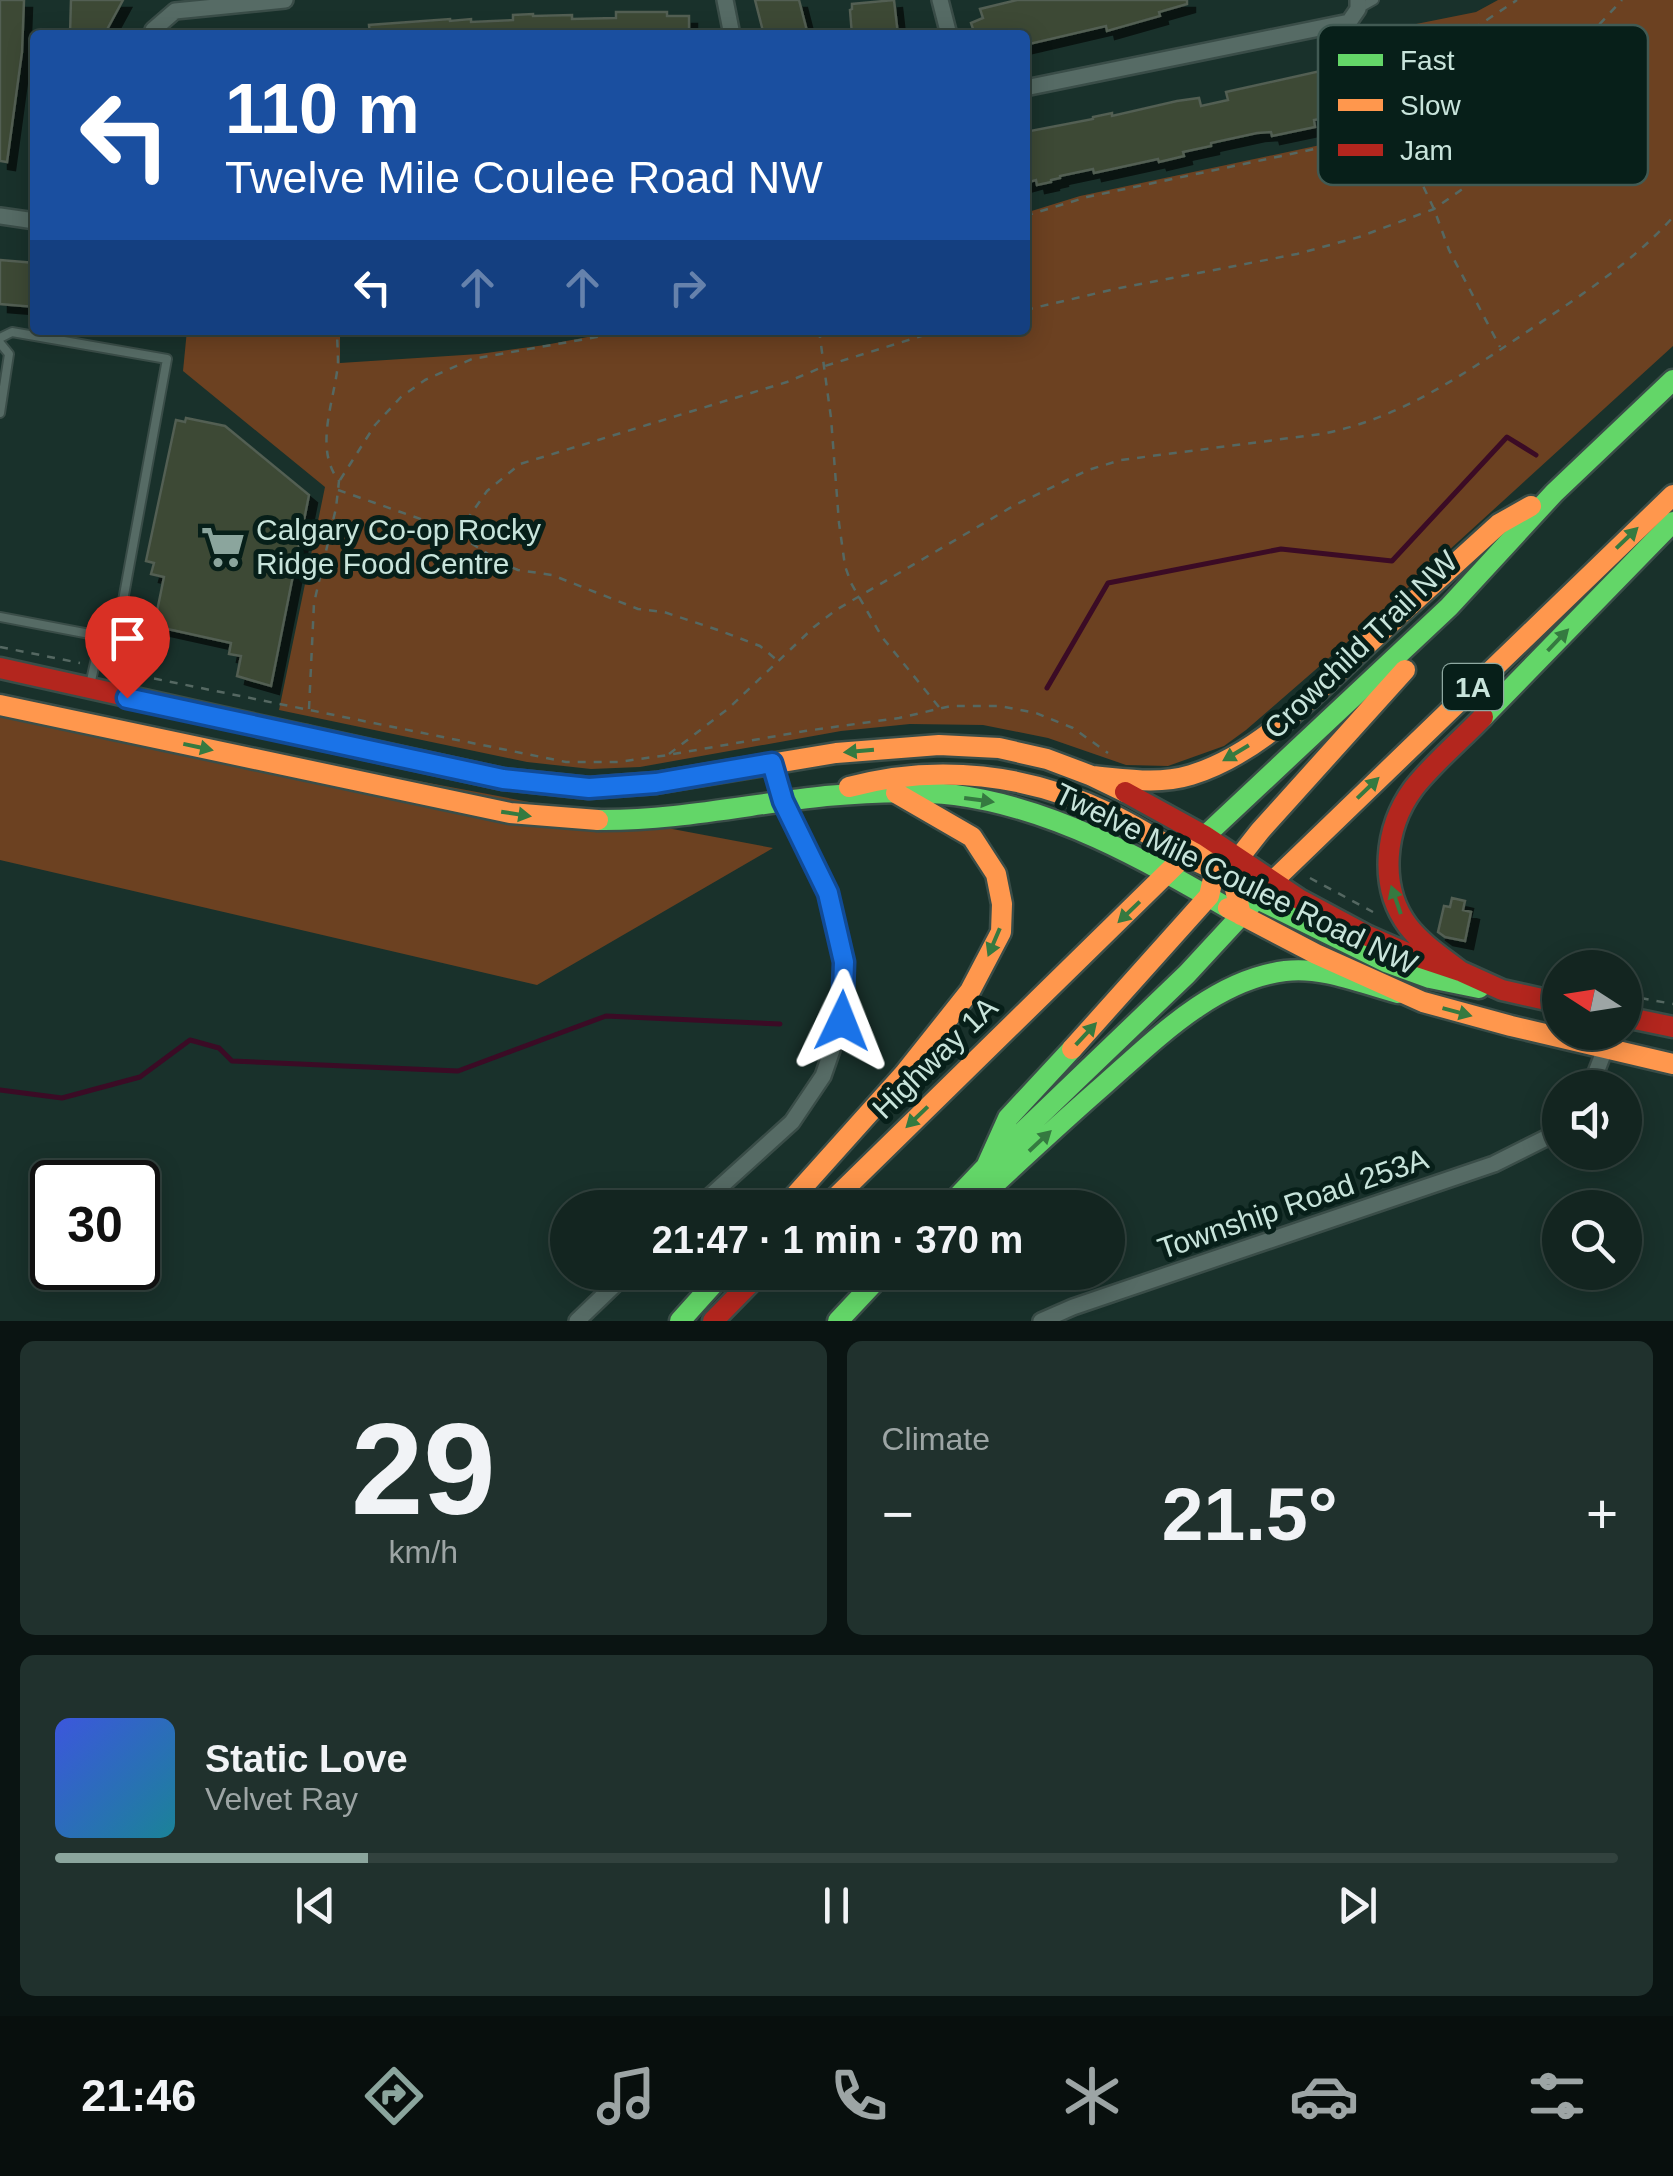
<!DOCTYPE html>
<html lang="en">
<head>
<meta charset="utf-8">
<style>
	body { margin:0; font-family:Helvetica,sans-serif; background:#20312d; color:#f1f3f6; height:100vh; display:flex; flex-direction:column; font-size:38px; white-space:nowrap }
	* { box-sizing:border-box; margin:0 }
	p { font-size:32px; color:#9da5a5 }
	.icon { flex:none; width:55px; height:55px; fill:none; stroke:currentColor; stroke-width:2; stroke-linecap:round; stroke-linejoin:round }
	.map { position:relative; height:1321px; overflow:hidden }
	.side { display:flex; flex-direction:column; gap:20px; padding:20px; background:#0a1412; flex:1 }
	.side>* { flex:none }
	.top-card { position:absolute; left:30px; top:30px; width:1000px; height:305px; border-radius:10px; box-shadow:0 5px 25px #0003,0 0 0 2px #32423e; background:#1a4fa0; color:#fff; overflow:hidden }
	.needle { width:65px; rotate:282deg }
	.controls { position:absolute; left:1542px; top:950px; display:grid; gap:20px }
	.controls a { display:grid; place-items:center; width:100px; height:100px; border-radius:50%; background:#132520; box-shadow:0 5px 25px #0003,0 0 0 2px #32423e; font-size:50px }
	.speed { position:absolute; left:30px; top:1160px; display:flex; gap:20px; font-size:50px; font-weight:700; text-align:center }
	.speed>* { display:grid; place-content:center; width:130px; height:130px; border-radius:50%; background:#132520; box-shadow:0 5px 25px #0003,0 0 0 2px #32423e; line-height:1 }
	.speed .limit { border:5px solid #111; border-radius:15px; background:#fff; color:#111 }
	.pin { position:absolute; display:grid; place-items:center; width:85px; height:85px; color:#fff; margin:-102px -42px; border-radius:50% 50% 50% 0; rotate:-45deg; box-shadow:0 0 10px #0007 }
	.pin .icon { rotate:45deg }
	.me { position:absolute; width:110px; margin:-55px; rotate:2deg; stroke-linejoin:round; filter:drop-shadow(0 0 8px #0008) }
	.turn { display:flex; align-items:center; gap:35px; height:210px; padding:0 30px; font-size:45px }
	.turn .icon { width:130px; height:130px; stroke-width:2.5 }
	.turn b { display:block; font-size:70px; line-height:85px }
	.lanes { display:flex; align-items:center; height:95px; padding:0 30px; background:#0003; justify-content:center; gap:50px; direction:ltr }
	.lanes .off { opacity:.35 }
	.big { font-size:75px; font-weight:800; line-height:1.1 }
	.side .tile { flex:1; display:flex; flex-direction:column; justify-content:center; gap:15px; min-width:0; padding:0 35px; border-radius:15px; background:#20312d }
	.side .dial { align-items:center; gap:0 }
	.dial b { font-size:130px; line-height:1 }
	.song { display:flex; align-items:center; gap:30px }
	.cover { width:120px; height:120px; border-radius:15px; background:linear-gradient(135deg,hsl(230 70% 55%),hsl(190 70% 35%)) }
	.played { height:10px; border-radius:5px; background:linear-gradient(90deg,#8ba59d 20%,#32423e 20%) }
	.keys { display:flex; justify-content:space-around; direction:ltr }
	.heat { display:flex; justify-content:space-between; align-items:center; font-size:55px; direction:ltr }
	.side .tiles { flex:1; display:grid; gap:20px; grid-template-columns:1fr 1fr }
	.tile:last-child { grid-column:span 2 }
	.trip { position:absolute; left:550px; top:1190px; width:575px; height:100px; border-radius:50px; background:#132520; box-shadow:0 5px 25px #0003,0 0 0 2px #32423e; font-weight:800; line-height:100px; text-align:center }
	.tab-bar { display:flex; height:160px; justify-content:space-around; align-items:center; background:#080f0d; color:#9da5a5 }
	.tab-bar .icon { width:70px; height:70px }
	.tab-bar .current { color:#8ba59d }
	.tab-bar b { font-size:45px; color:#f1f3f6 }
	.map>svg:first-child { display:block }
	.green { fill:#6c4121 }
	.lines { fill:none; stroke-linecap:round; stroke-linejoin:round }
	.stream { stroke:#3b0b25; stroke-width:5 }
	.building { fill:#3c4835; stroke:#525e52; stroke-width:2.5; filter:url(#shadow) }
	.lane-casing { stroke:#3a4d48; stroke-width:12 }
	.street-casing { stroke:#3a4d48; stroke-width:20 }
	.fast-casing { stroke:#3a4d48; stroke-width:25 }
	.slow-casing { stroke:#3a4d48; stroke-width:25 }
	.jam-casing { stroke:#3a4d48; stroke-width:25 }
	.path { stroke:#556862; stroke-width:2.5; stroke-dasharray:8 8; stroke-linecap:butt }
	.lane { stroke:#566b65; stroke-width:8 }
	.street { stroke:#566b65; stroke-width:15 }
	.fast { stroke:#63d668; stroke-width:20 }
	.slow { stroke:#ff974d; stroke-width:20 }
	.jam { stroke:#b3261e; stroke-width:20 }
	.oneway { fill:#357a40 }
	.route-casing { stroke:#114b97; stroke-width:25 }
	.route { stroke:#1a73e8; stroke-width:18 }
	.labels { text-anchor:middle; stroke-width:10; stroke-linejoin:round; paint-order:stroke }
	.shield { fill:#071f19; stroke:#8ea9a1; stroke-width:2.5 }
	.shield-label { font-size:28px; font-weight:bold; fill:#c8e4db }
	.poi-label { font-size:30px; fill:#c8e4db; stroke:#071f19; text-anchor:start }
	.street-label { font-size:30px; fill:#c8e4db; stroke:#071f19 }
	.key { fill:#071f19; stroke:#415a53; stroke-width:2.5 }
	.key-label { font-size:28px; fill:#c8e4db }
</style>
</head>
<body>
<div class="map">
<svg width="1673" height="1321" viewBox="0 0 1673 1321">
	<defs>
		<filter id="shadow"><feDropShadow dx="8" dy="8" stdDeviation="0" flood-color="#0009"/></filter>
	</defs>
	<rect width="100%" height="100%" fill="#19312b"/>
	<path class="green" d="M1498 0H1673V346L1368 624 1246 730 1224 746 1168 766 1126 765 1048 738 983 725 910 724 841 731 640 767 591 769 527 762 279 710 325 487 183 371 187 330H340V363L479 354 545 345 625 330H1025V213L1080 196 1386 131 1358 39 1386 41 1416 24 1476 12Z
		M0 702 773 848 537 985 0 860Z"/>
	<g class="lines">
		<path class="stream" d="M1047 688 1108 583 1281 549 1392 561 1507 437 1536 455
			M0 1090 62 1098 140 1077 190 1040 219 1048 232 1061 458 1071 606 1016 780 1024"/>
	</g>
	<path class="building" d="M0 0H24L22 52 7 162 0 161Z
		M71 0H123L104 35H70Z
		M755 0H799L808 35H764Z
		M894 0 898 35H852L850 10 852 9V4Z
		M1017 0H1187V4L1159 12 1160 16 1107 31 1106 26 1025 45V35H975L971 23 983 18 980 9Z
		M616 12H667V16H689V35H370L369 25 450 19V21L471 19V22L513 20V15L533 14V16L572 15V19L616 18Z
		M1356 68 1358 80 1365 79 1372 110 1360 113V115L1348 118 1347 114 1314 120 1315 127 1272 136 1271 132 1257 133 1211 143V146L1183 152 1184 156 1159 162 1158 159 1094 173 1093 169 1060 176V178L1051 180V182L1037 185 1036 180 1025 183V132L1093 119V117L1112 113V116L1177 101 1199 98 1201 106 1228 100 1226 92 1325 70 1326 75Z
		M0 260 35 263V307L0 304Z
		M186 418 225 426 309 495 271 686 237 676 241 656 229 654 231 643 154 626 164 577 151 574 154 563 146 561 176 420 185 422Z
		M1452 898 1465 901 1463 910 1471 912 1465 941 1445 937 1438 932 1444 906 1450 907Z"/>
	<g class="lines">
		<g class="lane-casing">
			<path id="lane" d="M1358 9 1374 0
				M0 338 12 332 167 359 116 639 0 617
				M0 343 9 354 0 413
				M90 685 101 636"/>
		</g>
		<g class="street-casing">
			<path id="street" d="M725 0 732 35
				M940 0 949 35
				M152 35 153 30 175 11 285 0
				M1025 88 1349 22 1358 9V0
				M0 216 35 221
				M1590 1088 1605 1049 1609 1032
				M697 1208 792 1122 823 1076 842 1021 844 962 827 893 783 801 772 763
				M577 1321 628 1272
				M1041 1321 1073 1307 1494 1164 1560 1131"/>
		</g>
		<g class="fast-casing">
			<path id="fast" d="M1483 717 1673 522
				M598 820C675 821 750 804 826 796 869 792 913 790 955 795 1054 808 1143 859 1228 908
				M1205 836 1449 607 1554 493 1673 380
				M1243 892 1386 962 1430 978 1479 988
				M986 1167 1008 1118 1072 1049
				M947 1208 986 1167 1187 974 1273 881
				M969 1208C1014 1166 1059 1124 1105 1084 1157 1038 1214 980 1285 971 1323 966 1363 984 1398 993
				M680 1321 724 1272
				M838 1321 884 1272"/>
		</g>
		<g class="slow-casing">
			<path id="slow" d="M0 705 510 813 598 820
				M306 736 503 779 589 788 656 783 836 753 939 745 999 748 1047 759 1092 776 1125 792
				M1092 776C1126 779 1158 785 1191 775 1262 753 1316 692 1369 643 1412 603 1455 564 1499 524L1531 506
				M849 787C937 763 1029 774 1111 814 1151 833 1185 860 1227 874
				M1273 881 1673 495
				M1228 908 1316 954 1423 1002 1511 1026 1673 1064
				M1241 915 1235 889 1238 859 1260 831 1405 670
				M784 1208 904 1074 970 991 1001 932 1002 904 996 874 972 837 896 793
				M825 1208 1205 836 1215 870 1209 896 1072 1049"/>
		</g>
		<g class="jam-casing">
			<path id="jam" d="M0 668 306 736
				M1125 792 1205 836 1299 899 1368 936 1409 954 1460 971 1502 990 1560 1003
				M1460 971C1442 957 1422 944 1408 926 1378 886 1385 827 1413 789 1431 765 1462 739 1483 717
				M1625 1017 1673 1027
				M713 1321 761 1272"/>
		</g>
		<path class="path" d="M1473 29 1517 0
			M1396 129 1434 209 1449 250 1500 347
			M1025 216 1087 197 1381 135 1396 127 1468 56 1474 46 1477 31C1445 22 1411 45 1384 60L1367 27
			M1025 310 1115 289 1297 254 1359 237 1434 209 1481 176 1571 55 1622 0
			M819 330 831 418 839 523 845 566 851 583 882 637 939 707
			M340 480 375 425 401 397 425 380 472 359 637 330
			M338 490 449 529 502 563 518 570 552 575 638 609 664 612 718 630 760 646 778 661
			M457 534 487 491 520 464 787 382 825 366 941 330
			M0 647 80 663
			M107 669 566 762H618L668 755 805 731 899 718 951 706H999L1036 713 1073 728 1108 753
			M309 709 314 603 336 508 339 481C313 448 335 400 338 363 338 352 337 341 337 330
			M669 754 729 708 814 627 836 610 1015 505 1088 470 1121 460 1321 434C1401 419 1467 372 1534 327 1584 293 1633 262 1673 217
			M1310 878 1373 912
			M1625 995 1673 1004"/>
		<use href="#lane" class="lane"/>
		<use href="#street" class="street"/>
		<use href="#fast" class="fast"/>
		<use href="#slow" class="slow"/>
		<use href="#jam" class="jam"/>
	</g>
	<defs><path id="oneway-solid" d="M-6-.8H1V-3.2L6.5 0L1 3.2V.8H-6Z" transform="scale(2.5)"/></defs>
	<g class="oneway">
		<use href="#oneway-solid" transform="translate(1627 538) rotate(-44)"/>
		<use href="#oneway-solid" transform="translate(1558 640) rotate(-46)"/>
		<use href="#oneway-solid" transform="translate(198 747) rotate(12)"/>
		<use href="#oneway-solid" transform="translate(859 751) rotate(175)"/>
		<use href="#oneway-solid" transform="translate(1236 753) rotate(149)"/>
		<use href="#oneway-solid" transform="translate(1368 788) rotate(-44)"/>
		<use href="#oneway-solid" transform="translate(979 800) rotate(8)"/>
		<use href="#oneway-solid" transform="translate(516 814) rotate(9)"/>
		<use href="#oneway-solid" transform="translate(1396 900) rotate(-109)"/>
		<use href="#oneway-solid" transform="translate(1129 912) rotate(136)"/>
		<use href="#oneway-solid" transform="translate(994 942) rotate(113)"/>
		<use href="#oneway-solid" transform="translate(1457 1012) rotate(15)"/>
		<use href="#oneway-solid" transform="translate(1086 1034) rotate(-47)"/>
		<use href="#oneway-solid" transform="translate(917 1117) rotate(136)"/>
		<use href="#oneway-solid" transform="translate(1040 1141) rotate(-43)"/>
	</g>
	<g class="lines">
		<g class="route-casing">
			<path id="route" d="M127 698 503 779 589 788 656 783 772 763 783 801 828 893 844 962 842 1021"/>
		</g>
		<use href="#route" class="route"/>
	</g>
	<defs>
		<g id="supermarket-bare" transform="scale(3.45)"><path d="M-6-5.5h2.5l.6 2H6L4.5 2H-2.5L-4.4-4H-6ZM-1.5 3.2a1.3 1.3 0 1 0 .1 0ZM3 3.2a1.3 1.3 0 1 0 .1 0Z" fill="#8ba59d" stroke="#071f19" stroke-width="2.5" paint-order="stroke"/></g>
	</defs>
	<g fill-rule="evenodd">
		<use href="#supermarket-bare" x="223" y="547"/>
	</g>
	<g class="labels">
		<rect class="shield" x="1443" y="664" width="60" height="46" rx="8"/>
		<g class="shield-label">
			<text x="1473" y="697">1A</text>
		</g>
		<g class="poi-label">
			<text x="256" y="540">Calgary Co-op Rocky<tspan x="256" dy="34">Ridge Food Centre</tspan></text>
		</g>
		<g class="street-label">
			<text transform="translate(1361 645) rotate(-44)" y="10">Crowchild Trail NW</text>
			<text transform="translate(1236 879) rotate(26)" y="10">Twelve Mile Coulee Road NW</text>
			<text transform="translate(935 1058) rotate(-44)" y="10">Highway 1A</text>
			<text transform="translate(1293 1204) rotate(-19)" y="10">Township Road 253A</text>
		</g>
	</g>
	<rect x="1318" y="25" width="330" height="160" rx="15" class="key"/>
	<rect x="1338" y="54" width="45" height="12" fill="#63d668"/>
	<rect x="1338" y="99" width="45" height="12" fill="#ff974d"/>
	<rect x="1338" y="144" width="45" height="12" fill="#b3261e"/>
	<g class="key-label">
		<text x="1400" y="70">Fast</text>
		<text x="1400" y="115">Slow</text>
		<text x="1400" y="160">Jam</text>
	</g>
</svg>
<div class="controls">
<a><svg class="needle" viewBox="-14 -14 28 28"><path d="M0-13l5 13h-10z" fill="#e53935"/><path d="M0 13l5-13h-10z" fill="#9da5a5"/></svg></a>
<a><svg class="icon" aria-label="sound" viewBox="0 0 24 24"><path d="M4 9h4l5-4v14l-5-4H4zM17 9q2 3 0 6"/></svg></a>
<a><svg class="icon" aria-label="search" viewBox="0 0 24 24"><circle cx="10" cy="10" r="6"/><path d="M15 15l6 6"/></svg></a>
</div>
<div class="speed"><div class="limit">30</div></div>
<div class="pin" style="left:127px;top:698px;background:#d93025"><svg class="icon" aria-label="arrive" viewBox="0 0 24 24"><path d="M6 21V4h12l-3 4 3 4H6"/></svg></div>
<svg class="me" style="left:842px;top:1021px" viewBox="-20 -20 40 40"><path d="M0-17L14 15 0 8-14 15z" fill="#1a73e8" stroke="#fff" stroke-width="4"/></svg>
<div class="trip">21:47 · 1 min · 370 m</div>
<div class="top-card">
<div class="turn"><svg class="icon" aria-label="left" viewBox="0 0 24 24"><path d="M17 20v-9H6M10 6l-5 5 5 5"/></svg><div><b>110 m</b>Twelve Mile Coulee Road NW</div></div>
<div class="lanes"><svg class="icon" aria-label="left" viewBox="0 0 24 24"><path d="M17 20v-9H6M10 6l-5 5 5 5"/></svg><svg class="icon off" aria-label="ahead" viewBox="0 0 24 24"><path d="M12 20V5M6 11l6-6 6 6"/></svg><svg class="icon off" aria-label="ahead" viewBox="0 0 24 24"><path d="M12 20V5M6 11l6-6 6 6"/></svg><svg class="icon off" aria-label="right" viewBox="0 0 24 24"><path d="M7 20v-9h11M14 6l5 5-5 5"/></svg></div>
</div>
</div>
<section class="side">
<div class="tiles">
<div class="tile dial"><b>29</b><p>km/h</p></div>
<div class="tile"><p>Climate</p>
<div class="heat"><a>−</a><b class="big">21.5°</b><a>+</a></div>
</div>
<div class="tile">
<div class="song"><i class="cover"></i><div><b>Static Love</b><p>Velvet Ray</p></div></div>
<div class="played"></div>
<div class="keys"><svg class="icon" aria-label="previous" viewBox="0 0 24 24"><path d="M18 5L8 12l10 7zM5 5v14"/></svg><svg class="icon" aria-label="pause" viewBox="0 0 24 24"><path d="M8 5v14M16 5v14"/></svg><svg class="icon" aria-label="next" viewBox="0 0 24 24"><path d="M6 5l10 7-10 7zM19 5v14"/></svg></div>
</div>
</div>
</section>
<nav class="tab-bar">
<b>21:46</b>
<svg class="icon current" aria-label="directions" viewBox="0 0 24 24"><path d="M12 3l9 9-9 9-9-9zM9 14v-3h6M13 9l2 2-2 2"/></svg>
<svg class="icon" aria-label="music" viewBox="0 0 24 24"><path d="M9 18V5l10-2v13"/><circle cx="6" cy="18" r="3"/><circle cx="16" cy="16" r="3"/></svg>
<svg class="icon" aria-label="phone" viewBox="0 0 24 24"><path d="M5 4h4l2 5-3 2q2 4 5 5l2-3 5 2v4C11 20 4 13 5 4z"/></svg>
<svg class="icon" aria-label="climate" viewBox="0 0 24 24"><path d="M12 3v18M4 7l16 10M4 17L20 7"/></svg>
<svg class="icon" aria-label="car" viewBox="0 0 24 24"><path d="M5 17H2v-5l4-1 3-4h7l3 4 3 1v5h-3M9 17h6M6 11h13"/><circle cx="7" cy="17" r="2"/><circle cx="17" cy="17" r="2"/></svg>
<svg class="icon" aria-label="filters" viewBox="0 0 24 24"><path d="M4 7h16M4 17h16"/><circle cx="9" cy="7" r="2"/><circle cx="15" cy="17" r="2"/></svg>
</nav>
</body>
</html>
